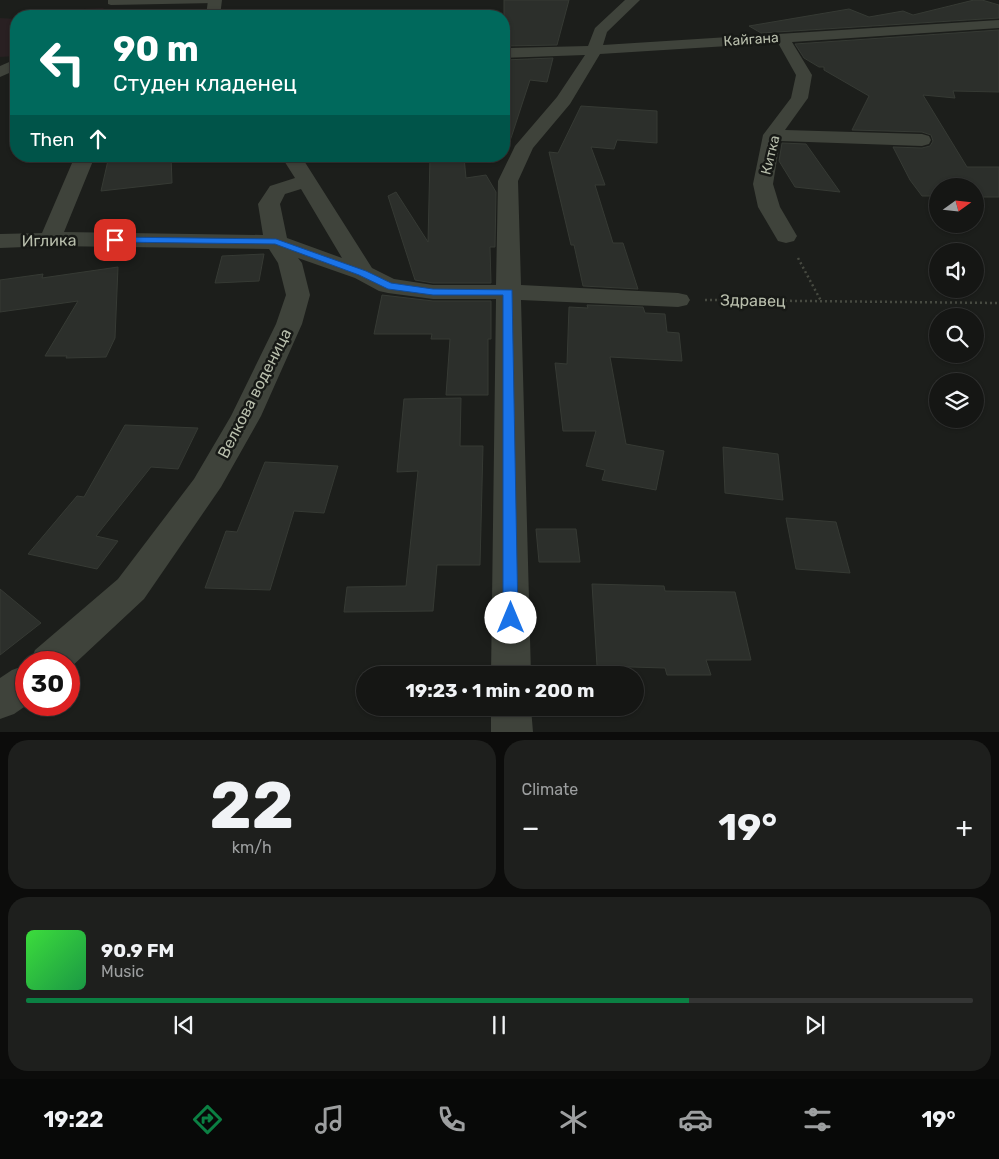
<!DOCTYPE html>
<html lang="en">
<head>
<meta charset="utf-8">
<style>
	body { margin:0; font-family:Rubik,sans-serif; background:#1e1f1d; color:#f1f3f6; height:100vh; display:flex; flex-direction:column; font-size:19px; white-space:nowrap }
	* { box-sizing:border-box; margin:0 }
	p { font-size:16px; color:#9d9fa0 }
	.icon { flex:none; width:28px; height:28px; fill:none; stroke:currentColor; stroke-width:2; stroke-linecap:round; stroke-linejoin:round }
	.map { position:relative; height:732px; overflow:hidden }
	.panel { display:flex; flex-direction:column; gap:8px; padding:8px; background:#0c0c0b; flex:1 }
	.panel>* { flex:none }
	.top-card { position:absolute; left:10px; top:10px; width:500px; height:152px; border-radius:20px; box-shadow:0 1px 4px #0004,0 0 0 1px #343534; background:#00695c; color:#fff; overflow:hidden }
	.needle { width:32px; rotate:75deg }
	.fabs { position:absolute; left:929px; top:178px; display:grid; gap:10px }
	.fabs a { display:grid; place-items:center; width:55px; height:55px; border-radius:50%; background:#151614; box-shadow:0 1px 4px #0004,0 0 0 1px #343534; font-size:25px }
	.speed { position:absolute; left:15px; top:651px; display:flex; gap:10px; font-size:25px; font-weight:700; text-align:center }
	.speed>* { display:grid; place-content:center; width:65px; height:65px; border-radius:50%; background:#151614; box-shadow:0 1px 4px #0004,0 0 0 1px #343534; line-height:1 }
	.speed .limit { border:8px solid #d22; background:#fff; color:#111 }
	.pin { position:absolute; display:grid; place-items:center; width:42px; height:42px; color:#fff; margin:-21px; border-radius:10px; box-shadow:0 2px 8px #0006 }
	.me { position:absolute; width:55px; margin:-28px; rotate:0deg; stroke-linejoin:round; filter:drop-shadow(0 0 4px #0008) }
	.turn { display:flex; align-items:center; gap:18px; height:105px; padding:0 20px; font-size:22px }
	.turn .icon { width:65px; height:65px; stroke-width:2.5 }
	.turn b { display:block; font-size:35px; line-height:42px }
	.then { display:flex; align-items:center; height:48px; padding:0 20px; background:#0003; gap:10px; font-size:19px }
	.big { font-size:38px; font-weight:700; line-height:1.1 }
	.panel .card { flex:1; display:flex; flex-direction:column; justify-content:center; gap:8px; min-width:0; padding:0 18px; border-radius:20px; background:#1e1f1d }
	.panel .dial { align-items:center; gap:0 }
	.dial b { font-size:65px; line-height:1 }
	.song { display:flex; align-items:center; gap:15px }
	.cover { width:60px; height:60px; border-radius:8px; background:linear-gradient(135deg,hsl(120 70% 55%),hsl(140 70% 35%)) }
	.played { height:5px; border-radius:2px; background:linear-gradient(90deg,#0b8043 70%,#343534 70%) }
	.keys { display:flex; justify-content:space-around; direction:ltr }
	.heat { display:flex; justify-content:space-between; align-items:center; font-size:28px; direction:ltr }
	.panel .tiles { flex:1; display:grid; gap:8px; grid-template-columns:1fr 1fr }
	.card:last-child { grid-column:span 2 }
	.trip { position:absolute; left:356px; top:666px; width:288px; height:50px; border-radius:25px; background:#151614; box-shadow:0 1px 4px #0004,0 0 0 1px #343534; font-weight:700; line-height:50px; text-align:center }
	.dock { display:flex; height:80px; justify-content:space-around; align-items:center; background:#080908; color:#9d9fa0 }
	.dock .icon { width:35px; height:35px }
	.dock .selected { color:#0b8043 }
	.dock b { font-size:22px; color:#f1f3f6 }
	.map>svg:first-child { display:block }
	.green { fill:#292022 }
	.building { fill:#2c2f2b; stroke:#363a34 }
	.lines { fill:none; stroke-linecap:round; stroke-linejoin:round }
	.path { stroke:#474a41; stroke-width:2.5; stroke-dasharray:2 3; stroke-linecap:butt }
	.lane { fill:#3f433b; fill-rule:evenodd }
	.street { fill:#3f433b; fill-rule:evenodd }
	.route { fill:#1a73e8; stroke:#114b97 }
	.labels { text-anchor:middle; stroke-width:5; stroke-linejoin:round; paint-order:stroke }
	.far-street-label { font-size:14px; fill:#b8beac; stroke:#171916 }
	.street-label { font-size:16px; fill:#b8beac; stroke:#171916 }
</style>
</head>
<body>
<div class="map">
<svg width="999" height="732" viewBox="0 0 999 732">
	<rect width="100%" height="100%" fill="#1c1e1b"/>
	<path class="green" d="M104 8 96 16H43L64 10Z
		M0 18 16 19V56L0 57Z"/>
	<path class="building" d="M504 0H569L557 45 504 46Z
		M974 0H982L999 5V18L761 33 749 26 849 9 869 17 903 11 913 15Z
		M999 30V92L953 91 955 98 923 95 967 167H999V197H975V186H938V196H922L910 180 893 147 922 148 930 146 933 141 931 135 922 132 852 130 869 96 824 70V67H819L804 58 795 44Z
		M553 58 547 82 530 80 509 144 504 143V60Z
		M581 106 657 111V143L617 140 614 149 591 147 605 185H595L613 243H623L638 289 583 286 574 245H571L549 152 558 153Z
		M782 143 806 144 840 192 795 187 779 161Z
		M109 156H171L172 183 101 191Z
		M430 157H464L466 178 486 175 496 192 495 247H490L491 283H433L415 280 388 196 396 192 428 242Z
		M264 254 259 281 215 283 222 256Z
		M118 267 115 338 106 357 66 358 67 356H45L78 301 0 312V280L43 274 42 278Z
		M382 295 433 301H491V339H488V395H446L450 339H431L432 334H374Z
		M587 305 643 307 645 313 665 314 667 332 679 333 682 361 610 357 626 444 664 451 656 490 602 480 605 470 586 466 596 431H563L555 363 567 364 569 307 588 308Z
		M461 398 460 446H483L480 565H437L433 611 344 612 347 587 406 586 418 471 397 472 404 399Z
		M125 425 198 428 178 469 151 467 96 536 118 541 97 569 28 554 77 496 84 497Z
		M723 447 778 454 783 500 725 493Z
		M265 462 338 466 324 513 294 511 270 590 205 588 226 531 237 532Z
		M786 518 836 522 850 573 796 569Z
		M536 529H576L580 562H539Z
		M592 584 664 586 665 591 735 592 751 660H706L711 675H667L665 668 597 666Z
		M0 589 41 623 0 655Z"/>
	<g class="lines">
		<path class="path" d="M798 258 821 301
			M705 300 999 303"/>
		<path class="lane" d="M108 0H220L215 3 111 5 108 4Z"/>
		<path class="street" d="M208 0H222L220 16H206Z
			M625 0H640L607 32 603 45 999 20V28L792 42 812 75 808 98 785 130 922 134 929 136 931 140 929 144 922 146 780 141 773 184 780 207 797 236 794 241 786 243 778 241 758 207 753 184 763 135 791 98 796 75 778 43 600 54 570 104 533 148 518 181 521 285 678 293 687 295 690 300 687 305 678 307 521 300 531 675H491L496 299H433L388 293 379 291 355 278 298 258 302 263 310 295 302 324 261 416 221 487 144 599 69 669V662H30L35 650 118 579 194 479 231 416 276 324 286 295 278 263 269 249 50 246 0 248V234L42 233 75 156H95L64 232 263 235 258 204 270 186 295 178 281 156H301L372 268 394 279 433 285H496L498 181 515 146 557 97 585 55 504 58V48L588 46 595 28ZM301 189 342 258 287 238 280 204 285 194Z
			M16 59V70L0 77V66Z
			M26 665 27 705 14 714 0 719V678L12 670Z
			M491 708H531L533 732H491Z"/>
	</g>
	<path class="route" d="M115 237 276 239 366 271 391 283 433 289 512 290 518 618 516 622 511 624 505 622 503 618V295H433L388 289 359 275 275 244 111 242 110 240Z"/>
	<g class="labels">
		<g class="far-street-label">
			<text transform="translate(751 39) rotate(-4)" y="5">Кайгана</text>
			<text transform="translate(770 155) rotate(-76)" y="5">Китка</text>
		</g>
		<g class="street-label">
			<text transform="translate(49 240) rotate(-1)" y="6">Иглика</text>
			<text transform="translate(753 300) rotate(1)" y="6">Здравец</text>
			<text transform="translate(254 393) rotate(-63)" y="6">Велкова воденица</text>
		</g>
	</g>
</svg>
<div class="fabs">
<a><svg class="needle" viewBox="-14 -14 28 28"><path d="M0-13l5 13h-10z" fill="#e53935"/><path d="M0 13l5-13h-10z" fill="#9d9fa0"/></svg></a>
<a><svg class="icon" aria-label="sound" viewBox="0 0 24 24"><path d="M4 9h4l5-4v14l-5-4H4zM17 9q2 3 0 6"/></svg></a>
<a><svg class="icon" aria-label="search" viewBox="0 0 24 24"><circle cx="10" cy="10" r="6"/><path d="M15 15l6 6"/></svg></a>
<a><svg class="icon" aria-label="layers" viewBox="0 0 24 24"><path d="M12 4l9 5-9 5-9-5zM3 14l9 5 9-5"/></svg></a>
</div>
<div class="speed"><div class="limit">30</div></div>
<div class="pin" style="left:115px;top:240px;background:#d93025"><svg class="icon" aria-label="arrive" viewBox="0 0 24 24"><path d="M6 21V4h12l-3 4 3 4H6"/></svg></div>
<svg class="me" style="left:511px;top:618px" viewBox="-20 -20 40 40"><circle r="19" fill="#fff"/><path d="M0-13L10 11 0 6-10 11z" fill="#1a73e8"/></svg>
<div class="trip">19:23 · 1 min · 200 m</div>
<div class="top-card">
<div class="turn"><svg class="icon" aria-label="left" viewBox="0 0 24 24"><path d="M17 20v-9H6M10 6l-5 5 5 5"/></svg><div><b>90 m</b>Студен кладенец</div></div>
<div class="then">Then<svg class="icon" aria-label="ahead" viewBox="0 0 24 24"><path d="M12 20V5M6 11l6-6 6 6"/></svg></div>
</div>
</div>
<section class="panel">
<div class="tiles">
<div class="card dial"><b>22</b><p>km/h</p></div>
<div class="card"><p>Climate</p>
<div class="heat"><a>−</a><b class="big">19°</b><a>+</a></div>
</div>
<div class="card">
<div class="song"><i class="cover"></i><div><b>90.9 FM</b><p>Music</p></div></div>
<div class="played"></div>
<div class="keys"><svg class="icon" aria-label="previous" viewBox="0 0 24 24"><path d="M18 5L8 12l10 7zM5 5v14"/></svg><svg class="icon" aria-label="pause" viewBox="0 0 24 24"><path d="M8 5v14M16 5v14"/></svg><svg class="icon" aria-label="next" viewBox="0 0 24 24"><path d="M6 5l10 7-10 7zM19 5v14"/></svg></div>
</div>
</div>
</section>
<nav class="dock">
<b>19:22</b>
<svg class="icon selected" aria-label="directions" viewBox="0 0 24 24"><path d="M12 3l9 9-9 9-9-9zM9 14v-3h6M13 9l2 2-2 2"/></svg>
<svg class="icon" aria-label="music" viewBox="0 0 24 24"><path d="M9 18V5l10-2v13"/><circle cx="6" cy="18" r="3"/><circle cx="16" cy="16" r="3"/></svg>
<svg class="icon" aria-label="phone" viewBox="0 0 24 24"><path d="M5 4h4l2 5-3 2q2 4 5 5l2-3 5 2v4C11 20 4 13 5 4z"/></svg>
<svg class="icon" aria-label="climate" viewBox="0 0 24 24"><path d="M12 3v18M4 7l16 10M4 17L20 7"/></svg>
<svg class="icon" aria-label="car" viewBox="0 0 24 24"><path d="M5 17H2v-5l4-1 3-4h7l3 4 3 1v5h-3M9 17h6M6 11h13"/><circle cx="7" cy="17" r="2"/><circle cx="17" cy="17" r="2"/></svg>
<svg class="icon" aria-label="filters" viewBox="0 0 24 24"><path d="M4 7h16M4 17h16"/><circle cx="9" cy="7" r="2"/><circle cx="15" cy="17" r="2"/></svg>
<b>19°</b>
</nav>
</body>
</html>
